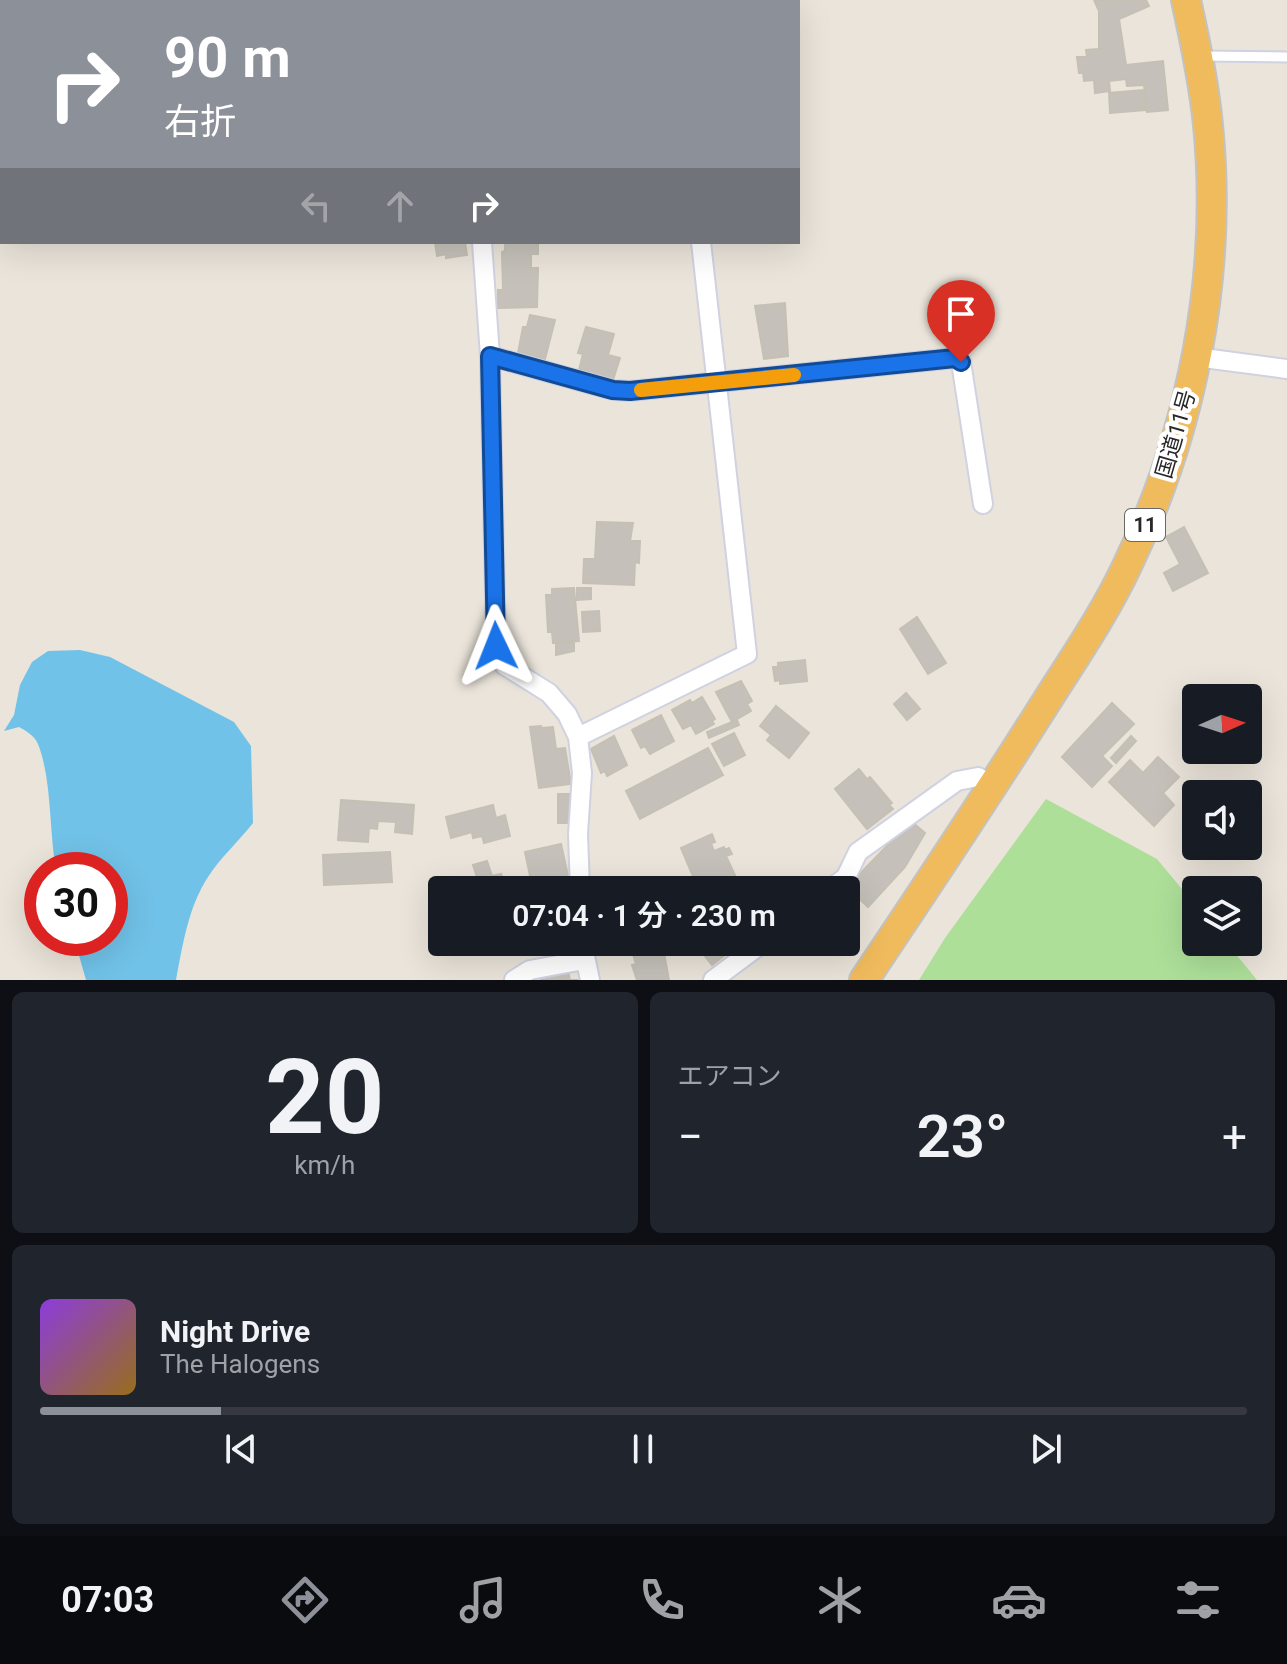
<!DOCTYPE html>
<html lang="ja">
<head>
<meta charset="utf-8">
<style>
	body { margin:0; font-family:Roboto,"Noto Sans JP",sans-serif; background:#20242c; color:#f1f3f6; height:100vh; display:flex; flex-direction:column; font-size:30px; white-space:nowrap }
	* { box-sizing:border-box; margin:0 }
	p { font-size:26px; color:#9ea1a6 }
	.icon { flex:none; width:44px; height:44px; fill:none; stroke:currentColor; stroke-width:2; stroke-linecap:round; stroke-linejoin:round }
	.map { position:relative; height:980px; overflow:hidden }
	.side { display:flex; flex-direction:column; gap:12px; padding:12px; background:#0d0f14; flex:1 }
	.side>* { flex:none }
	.banner { position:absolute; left:0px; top:0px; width:800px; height:244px; box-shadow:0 8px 32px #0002; background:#8c9099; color:#fff; overflow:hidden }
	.needle { width:52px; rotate:87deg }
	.fabs { position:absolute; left:1182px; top:684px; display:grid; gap:16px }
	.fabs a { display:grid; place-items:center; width:80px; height:80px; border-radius:8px; background:#171b24; box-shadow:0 8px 32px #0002; font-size:40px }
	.speed { position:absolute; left:24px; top:852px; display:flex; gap:16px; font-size:40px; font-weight:700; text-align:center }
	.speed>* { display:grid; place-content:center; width:104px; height:104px; border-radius:50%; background:#171b24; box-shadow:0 8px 32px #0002; line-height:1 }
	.speed .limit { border:12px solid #d22; background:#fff; color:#111 }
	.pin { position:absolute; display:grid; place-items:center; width:68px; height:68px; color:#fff; margin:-82px -34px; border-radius:50% 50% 50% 0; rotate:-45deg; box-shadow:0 0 8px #0007 }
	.pin .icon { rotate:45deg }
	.me { position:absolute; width:88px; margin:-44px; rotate:358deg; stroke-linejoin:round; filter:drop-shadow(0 0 6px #0008) }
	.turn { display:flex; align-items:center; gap:28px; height:168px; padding:0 32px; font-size:36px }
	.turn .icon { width:104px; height:104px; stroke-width:2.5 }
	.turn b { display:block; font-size:56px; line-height:68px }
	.lanes { display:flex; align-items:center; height:76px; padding:0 32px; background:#0003; justify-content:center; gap:40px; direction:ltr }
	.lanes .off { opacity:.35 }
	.big { font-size:60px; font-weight:600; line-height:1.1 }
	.side .tile { flex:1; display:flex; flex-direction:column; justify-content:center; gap:12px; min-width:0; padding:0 28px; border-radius:12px; background:#20242c }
	.side .dial { align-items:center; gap:0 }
	.dial b { font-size:104px; line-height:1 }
	.song { display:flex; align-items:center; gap:24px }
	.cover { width:96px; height:96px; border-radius:12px; background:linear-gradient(135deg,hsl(270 70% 55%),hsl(40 70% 35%)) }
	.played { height:8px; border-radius:4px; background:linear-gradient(90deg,#8c9099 15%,#363941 15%) }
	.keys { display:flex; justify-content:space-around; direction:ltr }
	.heat { display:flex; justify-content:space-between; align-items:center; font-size:44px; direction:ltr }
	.side .tiles { flex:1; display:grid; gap:12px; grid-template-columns:1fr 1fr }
	.tile:last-child { grid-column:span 2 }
	.trip { position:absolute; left:428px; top:876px; width:432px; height:80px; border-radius:8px; background:#171b24; box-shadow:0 8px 32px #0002; font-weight:600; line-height:80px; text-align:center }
	.dock { display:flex; height:128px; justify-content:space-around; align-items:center; background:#090b0e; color:#9ea1a6 }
	.dock .icon { width:56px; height:56px }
	.dock .active { color:#8c9099 }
	.dock b { font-size:36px; color:#f1f3f6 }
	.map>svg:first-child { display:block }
	.green { fill:#addf99 }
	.water { fill:#71c2e8 }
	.building { fill:#c5c1ba; stroke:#c5c0b4; stroke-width:2 }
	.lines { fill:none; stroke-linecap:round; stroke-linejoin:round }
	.service-casing { stroke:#d0d2e1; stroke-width:13 }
	.minor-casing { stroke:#d0d2e1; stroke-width:22 }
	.trunk-casing { stroke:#c3c3c3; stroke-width:32 }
	.service { stroke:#fff; stroke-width:9 }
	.minor { stroke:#fff; stroke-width:18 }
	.trunk { stroke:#f0bb5c; stroke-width:28 }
	.route-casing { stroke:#114b97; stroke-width:20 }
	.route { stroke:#1a73e8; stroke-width:14 }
	.slow { stroke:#f59e0b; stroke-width:14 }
	.labels { text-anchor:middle; stroke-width:8; stroke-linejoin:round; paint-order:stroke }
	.shield { fill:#fff; stroke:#686868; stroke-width:2 }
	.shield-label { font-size:20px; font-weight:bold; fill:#282828 }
	.street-label { font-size:22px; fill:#282828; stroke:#fff }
</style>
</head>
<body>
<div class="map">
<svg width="1287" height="980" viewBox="0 0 1287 980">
	<rect width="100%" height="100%" fill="#eae4da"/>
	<path class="green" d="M1046 799 1157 859 1196 906V942H1226L1257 980H919L945 938Z"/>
	<path class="water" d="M80 650 110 657 234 722 251 746 253 823C239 841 220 858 208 877 188 908 183 944 176 980H86L74 938H110V870H56C49 831 52 779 38 744 34 735 26 731 19 727L4 731 14 715 20 685 32 662 48 651Z"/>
	<path class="building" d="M1094 0H1146L1149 6 1119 19 1126 65 1163 61 1168 110 1147 112 1144 85 1127 86 1126 79 1109 81 1110 91 1095 93 1094 80 1084 81 1083 73H1079L1077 57H1087L1086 50 1099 49V11Z
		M1143 90 1145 110 1110 113 1109 93Z
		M435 242H465L467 255 446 258V254L437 256Z
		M505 242H538V254H531V268H538L537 307 498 308V290H503L502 252 505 251Z
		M785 303 788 356 764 359 755 306Z
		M530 315 555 320 545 359 518 353 523 327H527Z
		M586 327 614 334 608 355 620 358 613 380 579 370 583 354 578 353Z
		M597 522 633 523 630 541H640L639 563 635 562 634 585 583 583 584 559H595Z
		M1184 527 1208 573 1173 591 1164 573 1180 564 1166 537Z
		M574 588 579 641 553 643 552 632H548L546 595H552V589Z
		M577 588H591V599L577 600Z
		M599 611 600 631 583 632 582 612Z
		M917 617 946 663 928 674 900 629Z
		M574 642V651L556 655V643Z
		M805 660 807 681 780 684V680L775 681 773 667H778V663Z
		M741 681 752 701 747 704 751 711 732 722 716 692Z
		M906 693 920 709 907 720 894 704Z
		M702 697 715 719 712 721 714 724 696 734 691 725 683 729 672 710 690 700 692 703Z
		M1112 703 1134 724 1102 756 1112 766 1092 787 1062 757Z
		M776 706 809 733 789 758 767 740 771 735 760 726Z
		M661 715 674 741 650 754 645 746 641 748 632 730Z
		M737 720 739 725 709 738 707 732Z
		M541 726V728L553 727 556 749 565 748 571 784 539 788 530 727Z
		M734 733 745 755 724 766 712 744Z
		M614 736 627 765 607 776 605 771 601 773 591 749Z
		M1131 736 1136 741 1116 763 1111 758Z
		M708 748 723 775 640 819 626 791Z
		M1158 757 1179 777 1163 793 1174 805 1154 826 1109 782 1130 760 1143 773Z
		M859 769 867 779 870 777 892 803 889 805 893 809 867 829 835 789Z
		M558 794H570V823H558Z
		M341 800 414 805 412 834 395 832 396 822 378 821 377 829 369 828 368 842 338 840Z
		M493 805 496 818 505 815 510 836 484 843 482 836 473 838 472 832 451 838 446 817Z
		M911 821 925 833 905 867 868 907 847 887Z
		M712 834 715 842 711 843 714 851 724 847 725 850 729 848 732 854 726 856 738 882 720 890H693L690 884 695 881 681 848Z
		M561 844 570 885 563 887 562 890H533L525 852Z
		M390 852 392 882 324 885 323 855Z
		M487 861 492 876 501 874 508 889 516 886 517 890H481L473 865Z
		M516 942H552L518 952Z
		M652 942H662L669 980H637L632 965 636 964 632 951 635 950 634 947Z
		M694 942H741L712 965Z
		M567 967 570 980H578H541L539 973Z"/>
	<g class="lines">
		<g class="service-casing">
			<path id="service" d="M1202 56 1287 57"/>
		</g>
		<g class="minor-casing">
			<path id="minor" d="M431 0 432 2
				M676 0 677 2
				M482 242 490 356 496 646 504 665 549 693 567 714 578 737 582 773 578 834 580 890
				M490 356 613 390 630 391 955 358 961 362 983 504
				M1196 357 1287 369
				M578 737 747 654 701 242
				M829 890 846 877 858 852 957 781 978 777 994 785
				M582 942 590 980
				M514 980 530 970 584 960
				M713 980 764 942"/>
		</g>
		<g class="trunk-casing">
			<path id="trunk" d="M864 980C925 889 985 799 1043 707 1072 661 1104 615 1127 566 1192 431 1223 275 1208 125 1204 83 1195 41 1186 0"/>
		</g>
		<use href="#service" class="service"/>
		<use href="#minor" class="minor"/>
		<use href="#trunk" class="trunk"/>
	</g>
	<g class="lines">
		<g class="route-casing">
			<path id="route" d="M496 646 490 356 613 390 630 391 955 358 961 362"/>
		</g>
		<use href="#route" class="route"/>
		<path class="slow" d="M641 390 794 375"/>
	</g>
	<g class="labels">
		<rect class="shield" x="1125" y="509" width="40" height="32" rx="6"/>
		<g class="shield-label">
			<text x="1145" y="532">11</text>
		</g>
		<g class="street-label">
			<text transform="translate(1175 434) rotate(-74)" y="8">国道11号</text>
		</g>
	</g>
</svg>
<div class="fabs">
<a><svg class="needle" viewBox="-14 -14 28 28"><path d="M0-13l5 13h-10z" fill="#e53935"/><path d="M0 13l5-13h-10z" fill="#9ea1a6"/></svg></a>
<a><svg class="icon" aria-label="sound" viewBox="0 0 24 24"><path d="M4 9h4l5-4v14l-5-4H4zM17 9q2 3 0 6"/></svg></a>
<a><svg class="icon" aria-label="layers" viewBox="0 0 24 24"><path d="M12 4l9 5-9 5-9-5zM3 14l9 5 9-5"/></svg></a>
</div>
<div class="speed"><div class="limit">30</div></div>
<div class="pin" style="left:961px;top:362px;background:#d93025"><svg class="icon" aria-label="arrive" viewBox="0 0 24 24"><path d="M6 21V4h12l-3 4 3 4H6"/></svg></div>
<svg class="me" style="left:496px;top:646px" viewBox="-20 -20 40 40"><path d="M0-17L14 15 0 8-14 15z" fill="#1a73e8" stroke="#fff" stroke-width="4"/></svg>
<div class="trip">07:04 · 1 分 · 230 m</div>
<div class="banner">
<div class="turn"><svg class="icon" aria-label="right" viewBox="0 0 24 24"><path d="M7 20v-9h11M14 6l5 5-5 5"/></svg><div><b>90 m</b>右折</div></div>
<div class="lanes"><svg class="icon off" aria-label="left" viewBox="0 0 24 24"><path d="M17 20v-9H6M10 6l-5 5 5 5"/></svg><svg class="icon off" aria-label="ahead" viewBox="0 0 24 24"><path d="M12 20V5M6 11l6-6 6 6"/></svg><svg class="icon" aria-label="right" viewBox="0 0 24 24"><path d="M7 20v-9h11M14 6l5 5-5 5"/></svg></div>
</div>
</div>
<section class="side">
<div class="tiles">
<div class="tile dial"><b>20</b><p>km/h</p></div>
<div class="tile"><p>エアコン</p>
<div class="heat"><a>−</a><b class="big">23°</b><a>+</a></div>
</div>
<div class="tile">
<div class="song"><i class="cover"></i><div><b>Night Drive</b><p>The Halogens</p></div></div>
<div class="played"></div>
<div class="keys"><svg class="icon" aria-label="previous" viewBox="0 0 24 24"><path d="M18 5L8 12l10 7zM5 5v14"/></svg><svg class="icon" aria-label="pause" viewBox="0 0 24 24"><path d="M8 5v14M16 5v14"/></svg><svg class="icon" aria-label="next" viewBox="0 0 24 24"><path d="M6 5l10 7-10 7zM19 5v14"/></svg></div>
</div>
</div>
</section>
<nav class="dock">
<b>07:03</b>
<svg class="icon active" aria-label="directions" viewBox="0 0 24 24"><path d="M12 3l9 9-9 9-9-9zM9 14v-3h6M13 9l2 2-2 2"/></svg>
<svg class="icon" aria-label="music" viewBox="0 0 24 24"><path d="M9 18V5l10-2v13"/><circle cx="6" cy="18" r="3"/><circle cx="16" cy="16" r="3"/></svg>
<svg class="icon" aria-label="phone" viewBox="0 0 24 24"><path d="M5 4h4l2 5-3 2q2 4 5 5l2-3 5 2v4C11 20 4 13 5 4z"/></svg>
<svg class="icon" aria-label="climate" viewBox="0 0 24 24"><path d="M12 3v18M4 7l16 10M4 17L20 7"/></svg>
<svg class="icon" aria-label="car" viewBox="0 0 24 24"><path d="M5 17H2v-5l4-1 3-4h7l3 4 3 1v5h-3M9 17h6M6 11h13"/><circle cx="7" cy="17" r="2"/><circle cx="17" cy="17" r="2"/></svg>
<svg class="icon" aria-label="filters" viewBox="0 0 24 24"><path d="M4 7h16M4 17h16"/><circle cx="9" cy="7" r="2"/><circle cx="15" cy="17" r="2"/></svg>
</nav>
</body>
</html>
